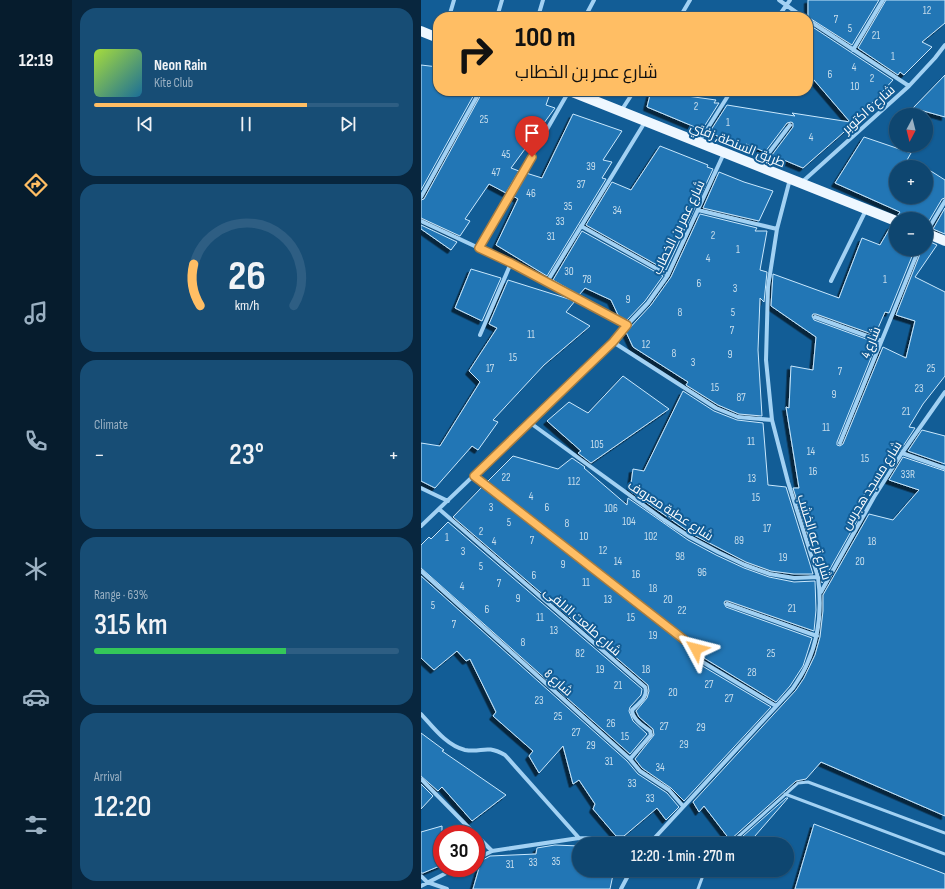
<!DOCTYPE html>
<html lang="en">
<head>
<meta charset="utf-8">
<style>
	body { margin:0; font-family:"Sofia Sans Condensed",Cairo,sans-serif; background:#174d75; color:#f1f3f6; height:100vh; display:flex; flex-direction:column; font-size:15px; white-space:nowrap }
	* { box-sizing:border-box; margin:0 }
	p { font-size:13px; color:#9bb1c3 }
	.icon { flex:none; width:22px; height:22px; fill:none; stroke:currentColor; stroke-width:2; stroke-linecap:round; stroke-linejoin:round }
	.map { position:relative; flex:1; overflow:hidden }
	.drawer { display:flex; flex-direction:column; gap:8px; padding:8px; background:#08263e; width:349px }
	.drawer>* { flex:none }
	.top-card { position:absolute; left:12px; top:12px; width:380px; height:84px; border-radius:16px; box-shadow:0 1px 3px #0004,0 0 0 1px #2e5e83; background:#ffbe64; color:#111; overflow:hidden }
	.needle { width:26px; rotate:187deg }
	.controls { position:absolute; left:468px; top:108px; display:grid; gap:8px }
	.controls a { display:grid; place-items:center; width:44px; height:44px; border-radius:50%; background:#0e4670; box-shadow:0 1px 3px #0004,0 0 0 1px #2e5e83; font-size:20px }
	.speed { position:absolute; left:12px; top:825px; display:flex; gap:8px; font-size:20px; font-weight:700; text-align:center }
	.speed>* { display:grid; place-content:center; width:52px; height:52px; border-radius:50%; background:#0e4670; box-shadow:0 1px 3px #0004,0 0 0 1px #2e5e83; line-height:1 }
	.speed .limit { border:6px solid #d22; background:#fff; color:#111 }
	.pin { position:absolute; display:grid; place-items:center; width:34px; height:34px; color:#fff; margin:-41px -17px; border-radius:50% 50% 50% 0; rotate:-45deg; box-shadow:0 0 4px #0007 }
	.pin .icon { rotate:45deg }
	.me { position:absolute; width:44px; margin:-22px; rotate:308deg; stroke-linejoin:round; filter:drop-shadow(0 0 3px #0008) }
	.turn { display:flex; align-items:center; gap:14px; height:84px; padding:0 16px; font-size:18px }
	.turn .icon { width:52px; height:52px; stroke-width:2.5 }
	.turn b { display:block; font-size:28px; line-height:34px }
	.big { font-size:30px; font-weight:600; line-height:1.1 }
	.drawer .card { flex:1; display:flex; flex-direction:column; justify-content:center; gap:6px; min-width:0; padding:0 14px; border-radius:16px; background:#174d75 }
	.drawer .dial { align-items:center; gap:0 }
	.dial svg { height:104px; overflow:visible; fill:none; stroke:#2e5e83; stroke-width:7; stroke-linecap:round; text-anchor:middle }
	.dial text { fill:#f1f3f6; stroke:none }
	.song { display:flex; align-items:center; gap:12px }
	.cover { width:48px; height:48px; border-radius:6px; background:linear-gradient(135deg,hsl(80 70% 55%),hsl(200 70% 35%)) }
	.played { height:4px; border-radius:2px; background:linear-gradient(90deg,#ffbe64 70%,#2e5e83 70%) }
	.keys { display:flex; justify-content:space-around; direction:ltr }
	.heat { display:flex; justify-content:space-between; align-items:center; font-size:22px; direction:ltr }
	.charge { height:6px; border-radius:3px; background:linear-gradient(90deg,#34c759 63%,#2e5e83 0) }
	.trip { position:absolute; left:151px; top:837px; width:222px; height:40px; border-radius:20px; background:#0e4670; box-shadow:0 1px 3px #0004,0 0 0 1px #2e5e83; font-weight:600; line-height:40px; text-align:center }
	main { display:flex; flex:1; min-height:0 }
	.dock { display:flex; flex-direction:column; width:72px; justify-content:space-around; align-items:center; background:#061c2d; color:#9bb1c3 }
	.dock .icon { width:28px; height:28px }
	.dock .current { color:#ffbe64 }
	.dock b { font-size:18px; color:#f1f3f6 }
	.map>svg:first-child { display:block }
	.building { fill:#2076b5; stroke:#cae8fd; filter:url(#shadow) }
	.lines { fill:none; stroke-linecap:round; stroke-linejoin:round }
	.service { stroke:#a2d1f3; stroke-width:3 }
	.minor { stroke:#a2d1f3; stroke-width:4 }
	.primary { stroke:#eef7ff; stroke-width:10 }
	.route-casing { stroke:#a67c41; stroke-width:10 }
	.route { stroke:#ffbe64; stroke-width:7 }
	.labels { text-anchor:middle; stroke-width:4; stroke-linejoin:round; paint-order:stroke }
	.number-label { font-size:11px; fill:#c7ddec }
	.street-label { font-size:13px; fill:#fff; stroke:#125d96 }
</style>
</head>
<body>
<main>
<nav class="dock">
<b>12:19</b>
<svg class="icon current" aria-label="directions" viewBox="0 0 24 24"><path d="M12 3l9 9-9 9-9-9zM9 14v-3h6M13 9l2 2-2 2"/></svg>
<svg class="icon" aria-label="music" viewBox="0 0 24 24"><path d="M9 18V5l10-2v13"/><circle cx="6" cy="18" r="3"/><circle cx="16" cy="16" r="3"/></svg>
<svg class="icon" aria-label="phone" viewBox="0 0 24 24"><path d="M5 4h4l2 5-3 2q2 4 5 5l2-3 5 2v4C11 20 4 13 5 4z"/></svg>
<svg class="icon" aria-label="climate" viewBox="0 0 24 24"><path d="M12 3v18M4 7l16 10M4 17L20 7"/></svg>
<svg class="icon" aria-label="car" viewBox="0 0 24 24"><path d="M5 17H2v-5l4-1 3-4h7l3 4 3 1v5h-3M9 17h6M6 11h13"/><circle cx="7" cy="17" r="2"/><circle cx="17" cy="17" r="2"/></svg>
<svg class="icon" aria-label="filters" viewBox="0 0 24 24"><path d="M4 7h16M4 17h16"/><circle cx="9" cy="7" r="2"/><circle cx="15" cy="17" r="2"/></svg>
</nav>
<section class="drawer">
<div class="card">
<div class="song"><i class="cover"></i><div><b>Neon Rain</b><p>Kite Club</p></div></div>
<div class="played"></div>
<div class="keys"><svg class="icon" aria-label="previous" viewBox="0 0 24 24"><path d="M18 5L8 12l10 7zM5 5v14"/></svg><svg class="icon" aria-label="pause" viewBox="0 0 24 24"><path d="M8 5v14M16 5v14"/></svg><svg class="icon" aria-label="next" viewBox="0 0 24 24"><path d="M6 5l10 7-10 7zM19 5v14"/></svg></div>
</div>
<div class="card dial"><svg viewBox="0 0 100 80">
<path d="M14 69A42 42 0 1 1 86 69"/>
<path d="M14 69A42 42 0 0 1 9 37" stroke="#ffbe64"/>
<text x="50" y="56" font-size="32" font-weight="700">26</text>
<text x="50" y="72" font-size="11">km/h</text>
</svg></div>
<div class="card"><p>Climate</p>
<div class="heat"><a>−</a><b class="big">23°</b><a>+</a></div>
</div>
<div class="card"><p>Range · 63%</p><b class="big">315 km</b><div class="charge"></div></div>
<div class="card"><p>Arrival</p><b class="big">12:20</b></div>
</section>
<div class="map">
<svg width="524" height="889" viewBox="0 0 524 889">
	<defs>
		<filter id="shadow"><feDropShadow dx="-3.5" dy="3.5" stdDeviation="0" flood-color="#0009"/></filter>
	</defs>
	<rect width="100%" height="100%" fill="#125d96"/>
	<path class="building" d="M387 0H458L431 45 387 17Z
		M465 0H524V23L501 42 511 47 483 75 479 72 477 75 437 48Z
		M387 24 472 80 431 125 382 168 351 155 372 127V123L370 122 366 123 344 152 325 144V146L288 133 306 105 374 116 371 113 429 122 387 73Z
		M0 65 17 67V91H55L0 190Z
		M524 75V117L492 108Z
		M62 91H130L125 105 134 108 90 168 98 171 85 193 68 184 44 219 49 221 39 236 0 218V200L3 199Z
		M230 91 295 100 293 103H298L281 130 226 107Z
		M152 114 201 131 182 160 191 162 181 178 185 179 126 276 75 245 97 199 92 196 105 173 121 178Z
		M443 137 490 153 482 167H475V197H505V168L524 180V198L521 199 505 226V219H481L477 215 479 212 414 183Z
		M239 146 287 165 286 167 292 169 245 270 165 225 191 182 210 190Z
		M298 172 323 182 352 191 338 221 282 208Z
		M524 208V234L512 229Z
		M279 214 336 228 334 231H346L339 270 346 272 343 302 339 298 337 350 341 416 318 414 297 405 265 385 267 382 212 347 205 332 230 305 250 277Z
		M0 225 36 242 30 250 0 229Z
		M470 226 475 227V249H494L468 313 464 312 454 335 395 314H392L391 316 393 320 456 343 416 442V445L419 446 422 444 462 347 485 358 494 321 475 315 501 249H505V240L516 245 494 277 524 292V376L502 404 488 427 494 428 461 478 457 476 432 510 441 512 401 583 400 576 372 488H378L365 407 368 408 370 366 392 370 395 337 350 306 352 274 418 298 441 238 459 245Z
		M161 231 242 276 224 301 205 321 198 317 190 300 164 288 158 295 132 280Z
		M50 269 80 278 61 321 34 308Z
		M87 280 154 301 145 312 169 326 123 365 72 420 77 422 57 450 51 446 14 488 0 481V443L19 446 59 382 48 371 76 328 68 324Z
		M202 376 248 409 170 463 157 453 160 451 126 421 148 402 167 413Z
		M262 391 293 411 316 420 342 423 347 485 365 487 392 574H373L350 571 325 562 271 534 209 491 212 469 223 471Z
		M501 430 524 436V464L487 451Z
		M92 456 137 469 151 458 164 467 163 468 206 505 207 498 267 540 295 555 323 568 348 577 373 582 394 581 395 610 393 631 307 601H304L303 603 305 607 391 638 382 666 369 686 355 702 283 658 280 650 277 646 66 482Z
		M482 457 524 471V816L400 762 385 779 375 781 309 840 283 806 278 812 272 802 375 690 383 678 394 655 399 637 402 611V595L448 514 472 520 498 490 468 480Z
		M61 487 273 652 278 664 350 707 263 801 250 788 221 768 214 759 233 735 232 729 218 717 215 711 226 698 228 691 227 685 32 517Z
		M27 522 221 689 220 695 209 707 208 711 212 721 226 734 209 754 0 568V545L8 537 10 539Z
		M0 576 206 761 217 774 246 793 258 807 245 820 236 808 203 836H195L172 809 174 804 158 780 152 784 142 746 118 773 108 756 112 751 72 716 75 712 49 659 45 661 36 651 13 670 0 658Z
		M0 733 23 750 21 751 85 795 51 821 21 787 17 791 0 776Z
		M0 784 12 796 0 809Z
		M365 798H367L327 844H313Z
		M393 824 524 874V889H374Z
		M21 826V865L2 873H0V832Z
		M134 845 158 846V870H193L189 889H52L60 861 69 856 115 854 116 848Z"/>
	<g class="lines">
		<path class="service" d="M364 794 524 854
			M230 840 241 844
			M309 844 377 783 387 782 524 833
			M277 889 284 870"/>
		<path class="minor" d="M358 0 382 17
			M28 17 33 0
			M76 17 81 0
			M117 17 122 0
			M164 17 173 0
			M259 17 269 0
			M357 17 369 0
			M387 20 488 86
			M432 50 462 0
			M200 111 213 91
			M278 142 310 91
			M338 166 369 125
			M380 183 488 86 514 58 524 45
			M0 197 59 91
			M277 210 356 229
			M0 221 90 263 206 325
			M160 226 247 275
			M505 233 524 201
			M58 248 148 91
			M410 281 445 210
			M126 282 224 122
			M394 317 460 341
			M59 335 90 263
			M192 342 295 408 317 417 351 420
			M108 422 243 520 269 537 297 552 324 565 349 574 373 578 397 577
			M419 443 498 249
			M481 453 524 468
			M53 476 275 649C279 653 277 657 280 661L355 706
			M0 488 27 501
			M18 509 224 687C228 697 217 704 211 710 211 719 223 726 229 731L230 735 209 759
			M0 526 192 342 206 325 227 303 247 275 303 153
			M0 571 209 759 219 771 248 790 262 806
			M400 592 453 497 481 453 524 392
			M306 604 396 636
			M0 714C12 727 26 746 44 750 62 753 64 744 84 755L158 838
			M0 779 54 834
			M55 835 71 851
			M228 844 372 688C377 680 383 672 386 664 399 636 401 607 397 577L367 482 351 420 345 360 347 287 356 229 369 179
			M55 859 71 851 158 838 230 840
			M0 876 6 882 26 889
			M0 886 35 868
			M200 889 210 870"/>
		<path class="primary" d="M0 31 17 38
			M149 91 475 221
			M505 233 524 241"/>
	</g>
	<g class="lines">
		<g class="route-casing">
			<path id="route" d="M111 157 58 248 90 263 206 325 192 342 53 476 275 649"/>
		</g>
		<use href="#route" class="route"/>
	</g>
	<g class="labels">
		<g class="number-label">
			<text x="506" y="14">12</text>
			<text x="415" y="23">7</text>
			<text x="429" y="32">5</text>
			<text x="455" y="39">21</text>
			<text x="472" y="60">1</text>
			<text x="433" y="71">4</text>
			<text x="409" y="78">6</text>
			<text x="451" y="82">2</text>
			<text x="434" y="90">10</text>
			<text x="275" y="110">2</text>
			<text x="63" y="123">25</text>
			<text x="307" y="126">1</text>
			<text x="390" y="141">4</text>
			<text x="85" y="158">45</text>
			<text x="170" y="170">39</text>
			<text x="75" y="176">47</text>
			<text x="160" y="188">37</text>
			<text x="110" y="197">46</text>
			<text x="147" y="210">35</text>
			<text x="196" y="214">34</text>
			<text x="139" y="225">33</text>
			<text x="292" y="239">2</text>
			<text x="130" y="240">31</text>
			<text x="317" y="253">1</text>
			<text x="287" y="262">4</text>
			<text x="148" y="275">30</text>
			<text x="166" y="283">78</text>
			<text x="464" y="283">1</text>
			<text x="278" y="287">6</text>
			<text x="314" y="292">3</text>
			<text x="207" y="303">9</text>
			<text x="259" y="316">8</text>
			<text x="312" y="316">5</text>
			<text x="311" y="334">7</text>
			<text x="110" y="338">11</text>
			<text x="225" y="348">12</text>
			<text x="253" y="357">8</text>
			<text x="309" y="358">9</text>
			<text x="92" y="361">15</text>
			<text x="272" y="366">3</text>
			<text x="69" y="372">17</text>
			<text x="510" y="372">25</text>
			<text x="419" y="375">7</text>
			<text x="294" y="391">15</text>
			<text x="498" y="392">23</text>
			<text x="413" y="398">9</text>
			<text x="320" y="401">87</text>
			<text x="485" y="415">21</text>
			<text x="405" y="431">11</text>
			<text x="330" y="445">11</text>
			<text x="176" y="448">105</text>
			<text x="390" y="455">14</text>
			<text x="444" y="462">15</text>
			<text x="392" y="475">16</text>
			<text x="487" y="478">33R</text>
			<text x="85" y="481">22</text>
			<text x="331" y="482">13</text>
			<text x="153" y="485">112</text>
			<text x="110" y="500">4</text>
			<text x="335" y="501">15</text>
			<text x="70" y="511">3</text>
			<text x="126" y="511">6</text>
			<text x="190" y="512">106</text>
			<text x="208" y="525">104</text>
			<text x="88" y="526">5</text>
			<text x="146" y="527">8</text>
			<text x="346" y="532">17</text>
			<text x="60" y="535">2</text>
			<text x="163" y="540">10</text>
			<text x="230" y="540">102</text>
			<text x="26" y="541">1</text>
			<text x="111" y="544">7</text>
			<text x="318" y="544">89</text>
			<text x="73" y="545">4</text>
			<text x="451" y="545">18</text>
			<text x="182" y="554">12</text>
			<text x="42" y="555">3</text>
			<text x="259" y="560">98</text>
			<text x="362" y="561">19</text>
			<text x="197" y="565">14</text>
			<text x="439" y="565">20</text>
			<text x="142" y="568">9</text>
			<text x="60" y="570">5</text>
			<text x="281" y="576">96</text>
			<text x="215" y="578">16</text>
			<text x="113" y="579">6</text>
			<text x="165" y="586">11</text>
			<text x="78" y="587">7</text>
			<text x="41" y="590">4</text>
			<text x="232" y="592">18</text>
			<text x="97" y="602">9</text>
			<text x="187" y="603">13</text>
			<text x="247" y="603">20</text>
			<text x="12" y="609">5</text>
			<text x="371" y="612">21</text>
			<text x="66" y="613">6</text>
			<text x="261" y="614">22</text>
			<text x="119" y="621">11</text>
			<text x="210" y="621">15</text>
			<text x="33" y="628">7</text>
			<text x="133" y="634">13</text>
			<text x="232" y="639">19</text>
			<text x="102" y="646">8</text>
			<text x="159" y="657">82</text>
			<text x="350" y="657">25</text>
			<text x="179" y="673">19</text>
			<text x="225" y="673">18</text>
			<text x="331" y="676">28</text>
			<text x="288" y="688">27</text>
			<text x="197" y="689">21</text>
			<text x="252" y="696">20</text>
			<text x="308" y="702">27</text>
			<text x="118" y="704">23</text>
			<text x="137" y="720">25</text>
			<text x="190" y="727">26</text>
			<text x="243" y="730">27</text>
			<text x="280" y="731">29</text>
			<text x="155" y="736">27</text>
			<text x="204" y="740">15</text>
			<text x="263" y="748">29</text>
			<text x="170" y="749">29</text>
			<text x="188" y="765">31</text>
			<text x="239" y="771">34</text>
			<text x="211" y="787">33</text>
			<text x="229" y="802">33</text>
			<text x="135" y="865">35</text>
			<text x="112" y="866">33</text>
			<text x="89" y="868">31</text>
		</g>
		<g class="street-label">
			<text transform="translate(447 109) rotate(-42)" y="5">شارع 6 اكتوبر</text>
			<text transform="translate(317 144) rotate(22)" y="5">طريق السنطة, زفتي</text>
			<text transform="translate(257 227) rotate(-64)" y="5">شارع عمر بن الخطاب</text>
			<text transform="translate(449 342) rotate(-68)" y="5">شارع 4</text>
			<text transform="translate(450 485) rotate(-58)" y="5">شارع مسجد هجرس</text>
			<text transform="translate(250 510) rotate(33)" y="5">شارع عطية معروف</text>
			<text transform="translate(394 537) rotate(73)" y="5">شارع ترعه الخشب</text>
			<text transform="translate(162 621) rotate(41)" y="5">شارع طلعت الالفى</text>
			<text transform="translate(138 682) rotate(42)" y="5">شارع 8</text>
		</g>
	</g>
</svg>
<div class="controls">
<a><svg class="needle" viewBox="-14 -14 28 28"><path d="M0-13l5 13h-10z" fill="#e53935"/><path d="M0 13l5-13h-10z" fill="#9bb1c3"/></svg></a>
<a>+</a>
<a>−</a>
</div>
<div class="speed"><div class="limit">30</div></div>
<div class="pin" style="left:111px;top:157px;background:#d93025"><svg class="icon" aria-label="arrive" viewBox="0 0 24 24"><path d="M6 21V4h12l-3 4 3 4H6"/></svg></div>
<svg class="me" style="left:275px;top:649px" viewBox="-20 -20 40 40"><path d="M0-17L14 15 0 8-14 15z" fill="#ffbe64" stroke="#fff" stroke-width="4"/></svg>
<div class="trip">12:20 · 1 min · 270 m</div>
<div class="top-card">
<div class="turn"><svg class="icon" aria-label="right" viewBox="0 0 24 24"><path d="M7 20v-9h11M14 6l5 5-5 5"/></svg><div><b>100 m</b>شارع عمر بن الخطاب</div></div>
</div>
</div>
</main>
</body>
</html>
